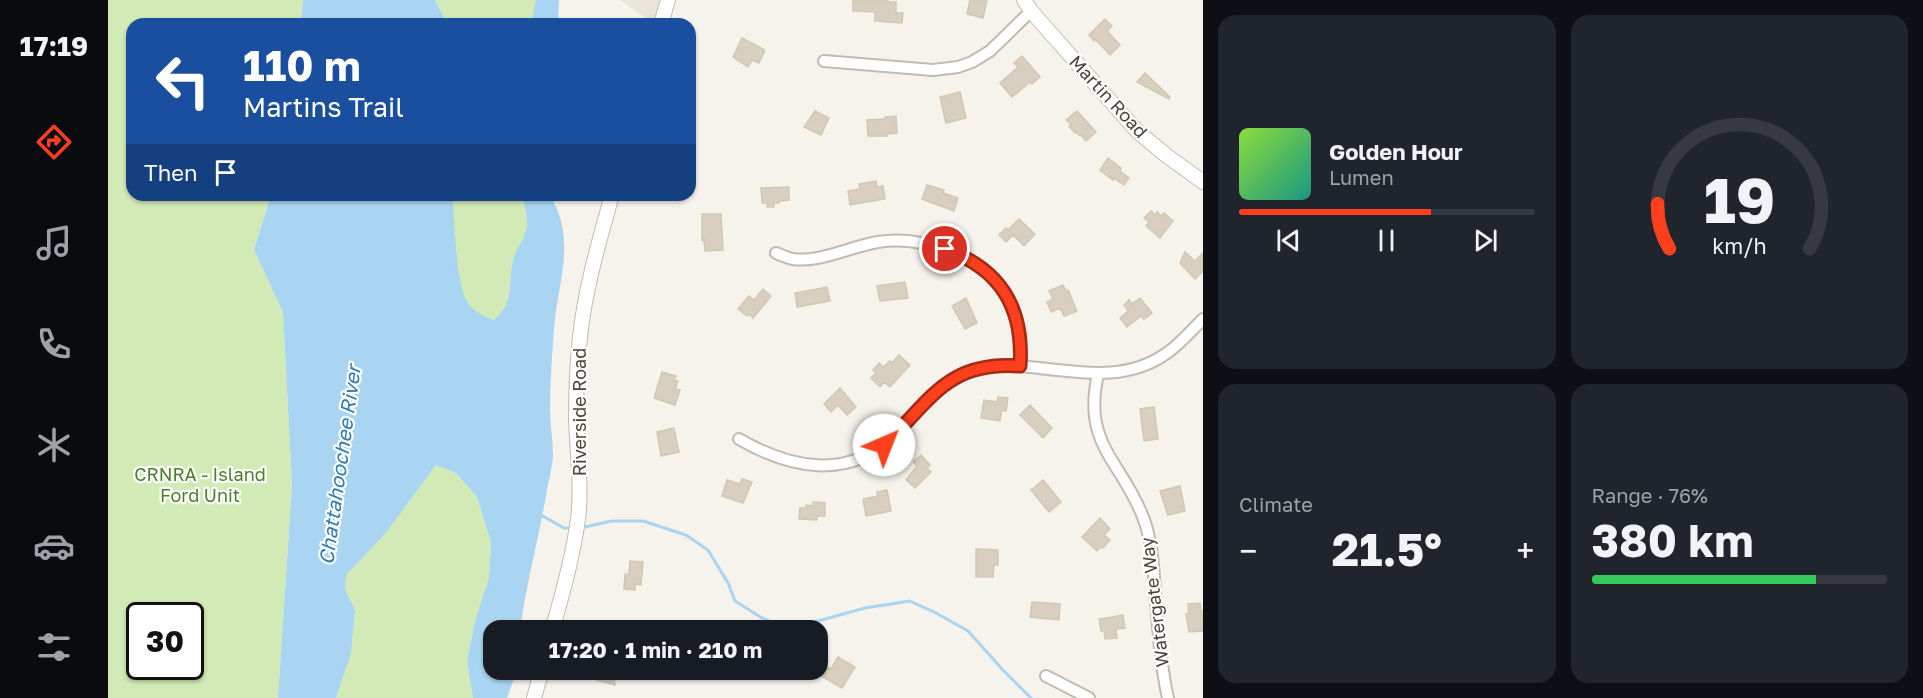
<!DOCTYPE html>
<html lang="en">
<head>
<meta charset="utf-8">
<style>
	body { margin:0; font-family:"Golos Text",sans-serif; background:#20242c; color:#f1f3f6; height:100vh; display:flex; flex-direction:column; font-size:22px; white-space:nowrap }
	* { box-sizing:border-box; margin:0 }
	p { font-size:20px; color:#9ea1a6 }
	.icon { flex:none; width:33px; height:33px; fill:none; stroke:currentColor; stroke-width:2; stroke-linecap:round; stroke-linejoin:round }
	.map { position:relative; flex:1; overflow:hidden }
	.side { display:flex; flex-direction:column; gap:15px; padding:15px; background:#0d0f14; width:720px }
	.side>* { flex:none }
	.hud { position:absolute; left:18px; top:18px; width:570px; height:183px; border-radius:18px; box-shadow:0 2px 4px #0004; background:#1a4fa0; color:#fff; overflow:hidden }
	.speed { position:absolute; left:18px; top:602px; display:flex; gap:12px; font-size:30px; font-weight:700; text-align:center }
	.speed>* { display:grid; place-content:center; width:78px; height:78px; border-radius:50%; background:#171b24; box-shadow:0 2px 4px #0004; line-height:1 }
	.speed .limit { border:3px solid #111; border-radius:9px; background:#fff; color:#111 }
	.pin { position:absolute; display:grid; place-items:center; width:51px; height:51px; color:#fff; margin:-26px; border:3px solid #fff; border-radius:50%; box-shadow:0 2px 6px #0007 }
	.me { position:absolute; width:66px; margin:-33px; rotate:44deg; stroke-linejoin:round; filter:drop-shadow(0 0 4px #0008) }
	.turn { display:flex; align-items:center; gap:21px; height:126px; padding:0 18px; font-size:27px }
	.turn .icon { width:78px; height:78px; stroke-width:2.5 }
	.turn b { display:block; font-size:42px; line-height:51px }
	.then { display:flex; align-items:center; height:57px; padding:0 18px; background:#0003; gap:12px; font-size:22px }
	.big { font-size:45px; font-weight:700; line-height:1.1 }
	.side .widget { flex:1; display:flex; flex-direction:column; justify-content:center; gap:9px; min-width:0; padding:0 21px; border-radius:18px; background:#20242c }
	.side .dial { align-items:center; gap:0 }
	.dial svg { height:156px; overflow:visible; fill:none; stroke:#363941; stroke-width:7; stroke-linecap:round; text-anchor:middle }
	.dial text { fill:#f1f3f6; stroke:none }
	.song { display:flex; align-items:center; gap:18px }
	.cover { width:72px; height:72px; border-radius:9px; background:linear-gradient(135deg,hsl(90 70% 55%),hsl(170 70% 35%)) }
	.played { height:6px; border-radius:3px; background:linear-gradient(90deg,#fc3f1d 65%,#363941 65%) }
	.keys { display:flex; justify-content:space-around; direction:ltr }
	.heat { display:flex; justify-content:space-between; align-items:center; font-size:33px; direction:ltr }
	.charge { height:9px; border-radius:4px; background:linear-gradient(90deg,#34c759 76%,#363941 0) }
	.side .tiles { flex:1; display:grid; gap:15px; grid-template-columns:repeat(2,1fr) }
	.trip { position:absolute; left:375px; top:620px; width:345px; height:60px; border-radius:18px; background:#171b24; box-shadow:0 2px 4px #0004; font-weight:700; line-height:60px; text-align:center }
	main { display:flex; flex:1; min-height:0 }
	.tabs { display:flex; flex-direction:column; width:108px; justify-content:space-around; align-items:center; background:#090b0e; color:#9ea1a6 }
	.tabs .icon { width:42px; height:42px }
	.tabs .selected { color:#fc3f1d }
	.tabs b { font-size:27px; color:#f1f3f6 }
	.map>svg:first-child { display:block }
	.residential { fill:#eae5da }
	.green { fill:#d2eab5; fill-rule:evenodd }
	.water { fill:#a9d4f2 }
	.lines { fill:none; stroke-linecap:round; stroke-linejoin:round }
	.stream { stroke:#a9d4f2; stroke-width:3 }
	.building { fill:#d8cfc1; stroke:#d3c7b4; stroke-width:1.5 }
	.minor-casing { stroke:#c2bbae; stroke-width:14 }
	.tertiary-casing { stroke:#c2bbae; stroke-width:16 }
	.minor { stroke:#fff; stroke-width:10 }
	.tertiary { stroke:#fff; stroke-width:14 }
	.route-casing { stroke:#a42913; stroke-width:15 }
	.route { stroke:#fc3f1d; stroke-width:10 }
	.labels { text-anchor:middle; stroke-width:4.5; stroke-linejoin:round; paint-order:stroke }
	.street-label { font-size:18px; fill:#4b4439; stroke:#fff }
	.park-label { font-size:18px; fill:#4a7f2a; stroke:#fff }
	.water-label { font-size:20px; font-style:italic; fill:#2e7ab2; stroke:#fff }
</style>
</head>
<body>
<main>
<nav class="tabs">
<b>17:19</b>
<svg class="icon selected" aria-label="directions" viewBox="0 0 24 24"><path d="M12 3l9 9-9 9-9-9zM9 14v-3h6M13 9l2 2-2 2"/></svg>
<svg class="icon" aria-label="music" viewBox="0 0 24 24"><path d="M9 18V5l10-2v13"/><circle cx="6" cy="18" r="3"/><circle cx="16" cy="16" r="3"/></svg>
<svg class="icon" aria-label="phone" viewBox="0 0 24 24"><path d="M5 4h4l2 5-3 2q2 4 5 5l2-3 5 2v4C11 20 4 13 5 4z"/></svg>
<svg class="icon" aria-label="climate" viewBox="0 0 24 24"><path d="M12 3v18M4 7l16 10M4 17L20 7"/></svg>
<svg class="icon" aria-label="car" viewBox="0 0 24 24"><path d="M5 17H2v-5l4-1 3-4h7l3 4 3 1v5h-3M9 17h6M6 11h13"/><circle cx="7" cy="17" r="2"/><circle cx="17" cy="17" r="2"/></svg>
<svg class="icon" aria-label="filters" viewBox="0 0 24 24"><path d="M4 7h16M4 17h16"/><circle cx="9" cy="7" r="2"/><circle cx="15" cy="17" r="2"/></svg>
</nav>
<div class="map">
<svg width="1095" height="698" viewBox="0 0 1095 698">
	<rect width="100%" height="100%" fill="#f6f3ec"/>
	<path class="residential" d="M512 0H564L547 24Z"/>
	<path class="green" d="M0 0H195L193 24H24V195H163L146 250 175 312 184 485 170 698H0ZM32 615H82V666H32Z
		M327 0H428L423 24H339Z
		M344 195H414C416 204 419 214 419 223 419 235 411 244 407 254 398 277 409 300 386 320 378 317 368 312 362 306 347 289 346 220 344 195Z
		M328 465 348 473 369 497 383 542 381 578 368 617 359 661 365 698H228L243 654 247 610 237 589 239 574 277 534Z"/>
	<path class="water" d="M195 0H327L339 24H193Z
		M428 0H451L450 24H423Z
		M163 195H344C347 220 347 288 362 306 368 312 378 317 386 320 409 301 398 277 407 254 411 244 419 235 419 223 419 214 416 204 414 195H442C469 241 450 280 446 328 444 355 442 383 442 410 442 425 445 440 445 455 444 469 440 483 438 496 430 541 418 585 412 630H386V669H408L406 678 399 698H365L359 661 368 617 381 578 383 542 369 497 348 473 328 465 277 534 239 574 237 589 247 610 243 654 228 698H170L184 485 175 312 146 250Z"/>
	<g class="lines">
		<path class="stream" d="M431 514 456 528H466
			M472 528 504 521H535L578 535 600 550 620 583 627 601 654 618 674 626H692L757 608 802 601 828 613 860 631 894 669 923 698"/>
	</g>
	<path class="building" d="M745 0H780V2H788V13H795L794 23 767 21V12L745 11Z
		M862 0H879L875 18 859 14Z
		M997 19 1004 26 999 31 1012 45 1002 55 987 39 986 41 981 35Z
		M634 38 657 50 651 63 644 60 640 67 625 57Z
		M914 56 932 77 924 84 922 82 904 97 892 83 910 67 906 63Z
		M1037 73 1062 97 1061 99 1029 82Z
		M852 92 858 118 838 123 832 97Z
		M707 111 721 118 713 135 696 127Z
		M969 111 988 132 978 141 972 134 971 135 968 132 967 133 961 126 963 124 958 120Z
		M788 116 789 133 779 134V136H760L759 120 777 119V117Z
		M1000 158 1013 168 1012 171 1021 178 1016 185 1006 178 1005 180 992 170Z
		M768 181 769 187 775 186 777 199 742 205 740 191 752 189 751 184Z
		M819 185 836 190 835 193 850 198 846 211 814 199Z
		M681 187V200L671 201V203H666V207H659V203H654L653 188Z
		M1043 211 1048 215 1049 212 1054 216 1056 213 1065 221 1052 238 1038 226 1041 222 1036 218Z
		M594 214H613L615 250 597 251 596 239 594 240Z
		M911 219 927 234 916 246 905 235 898 242 891 235 898 228 900 230Z
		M1077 252 1087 261 1095 253V271L1087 279 1072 263Z
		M797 282 800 298 772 301 769 286Z
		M955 285 958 291 960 290 969 311 956 316 952 308 943 312 939 302 945 299 941 291Z
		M719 287 722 301 689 307 687 293Z
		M655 289 663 296 645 318 641 314 639 316 630 309 641 296 646 300Z
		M858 298 869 323 857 329 844 306Z
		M1032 298 1044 313 1036 319 1033 316 1019 327 1012 318 1020 311 1016 305 1021 300 1024 304Z
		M791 355 802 365 782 387 776 382 772 387 763 378 768 373 765 370 771 363 775 367 782 361 784 363Z
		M554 372 568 376 566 380 570 381 567 389 572 390 567 405 546 398Z
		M732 388 748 407 739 415 730 405 723 412 716 404Z
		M890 397 900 398 898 411 894 410 892 421 873 418 876 400 889 402Z
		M922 405 944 428 935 438 912 415Z
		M1046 407 1050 439 1036 441 1032 409Z
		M566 428 571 452 553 456 549 432Z
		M813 455 822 465 819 468 823 472 807 488 798 480 809 466 805 462Z
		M634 479 644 482 635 503 614 496 619 480 632 484Z
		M935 480 953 502 941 512 923 490Z
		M1072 486 1077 511 1060 515 1052 491Z
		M779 490 783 511 758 516 755 499 770 496 769 492Z
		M705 502 717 503V516H709V520L691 519 692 508H698V505L705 506Z
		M992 518 1002 529 996 535 1002 540 995 548 993 547 989 551 974 537Z
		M868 549 890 550V565H886L885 577H868Z
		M522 561 535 562 533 585 527 584V590L516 589 517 574 521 575Z
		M924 602 952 604 951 620 922 617Z
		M1092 603 1093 612 1095 611V631L1081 632 1078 614 1081 613 1080 604Z
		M1015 615 1017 628 1008 629 1009 638 997 639 996 631H993L991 619Z
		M730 657 747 667 734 688 713 676 718 667 723 669Z
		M486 669H514L513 679 506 677 507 685 485 679Z"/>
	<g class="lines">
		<g class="minor-casing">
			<path id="minor" d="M716 61 825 70 850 67 864 62 882 51 923 11
				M668 253C673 255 679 258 685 259 711 263 744 246 770 242 793 238 816 242 838 250 893 269 916 308 912 366
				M990 374C974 445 1013 460 1035 517 1044 540 1045 565 1047 589 1050 626 1052 662 1060 698
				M631 439C681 468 740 481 785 436 814 407 831 379 873 368 892 363 912 366 931 368 976 373 1020 381 1059 353 1072 344 1083 331 1095 319
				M938 676 981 698"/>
		</g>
		<g class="tertiary-casing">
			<path id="tertiary" d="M916 0 923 11 1029 131 1059 156 1095 182
				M553 24 560 0
				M444 630C455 593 465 557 470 519 474 486 469 452 468 419 468 392 469 364 472 337 477 289 491 242 504 195
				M426 698 434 669"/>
		</g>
		<use href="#minor" class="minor"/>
		<use href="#tertiary" class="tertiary"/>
	</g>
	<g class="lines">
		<g class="route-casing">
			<path id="route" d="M776 445C823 401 838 361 912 366 916 308 893 269 837 249"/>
		</g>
		<use href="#route" class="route"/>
	</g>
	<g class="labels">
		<g class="street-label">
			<text transform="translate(1000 97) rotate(47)" y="6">Martin Road</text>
			<text transform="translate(472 412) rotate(-90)" y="6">Riverside Road</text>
			<text transform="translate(1047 602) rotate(-97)" y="6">Watergate Way</text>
		</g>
		<g class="park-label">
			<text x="92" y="481">CRNRA - Island<tspan x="92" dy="21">Ford Unit</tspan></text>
		</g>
		<g class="water-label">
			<text transform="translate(232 465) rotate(-82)" y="7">Chattahoochee River</text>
		</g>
	</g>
</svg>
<div class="speed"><div class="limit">30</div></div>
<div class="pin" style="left:837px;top:249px;background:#d93025"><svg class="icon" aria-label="arrive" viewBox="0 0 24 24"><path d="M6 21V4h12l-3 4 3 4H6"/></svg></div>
<svg class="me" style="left:776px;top:445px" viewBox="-20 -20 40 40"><circle r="19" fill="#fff"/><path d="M0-13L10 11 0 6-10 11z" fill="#fc3f1d"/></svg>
<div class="trip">17:20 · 1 min · 210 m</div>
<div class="hud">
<div class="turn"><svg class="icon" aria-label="left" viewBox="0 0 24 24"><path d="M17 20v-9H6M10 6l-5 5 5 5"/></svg><div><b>110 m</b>Martins Trail</div></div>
<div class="then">Then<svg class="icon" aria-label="arrive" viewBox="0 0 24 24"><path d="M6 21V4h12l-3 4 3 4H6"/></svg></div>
</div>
</div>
<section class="side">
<div class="tiles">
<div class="widget">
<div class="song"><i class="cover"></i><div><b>Golden Hour</b><p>Lumen</p></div></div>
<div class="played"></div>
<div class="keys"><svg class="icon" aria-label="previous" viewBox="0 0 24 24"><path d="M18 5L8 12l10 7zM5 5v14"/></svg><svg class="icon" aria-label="pause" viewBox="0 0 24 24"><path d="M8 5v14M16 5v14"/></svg><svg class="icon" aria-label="next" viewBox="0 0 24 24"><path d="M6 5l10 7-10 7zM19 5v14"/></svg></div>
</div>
<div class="widget dial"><svg viewBox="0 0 100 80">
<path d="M14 69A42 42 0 1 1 86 69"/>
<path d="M14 69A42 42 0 0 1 8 46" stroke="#fc3f1d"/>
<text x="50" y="56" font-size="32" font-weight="700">19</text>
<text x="50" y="72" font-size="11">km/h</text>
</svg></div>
<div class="widget"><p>Climate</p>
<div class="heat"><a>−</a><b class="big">21.5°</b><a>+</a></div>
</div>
<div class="widget"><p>Range · 76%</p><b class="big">380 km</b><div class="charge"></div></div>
</div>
</section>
</main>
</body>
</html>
